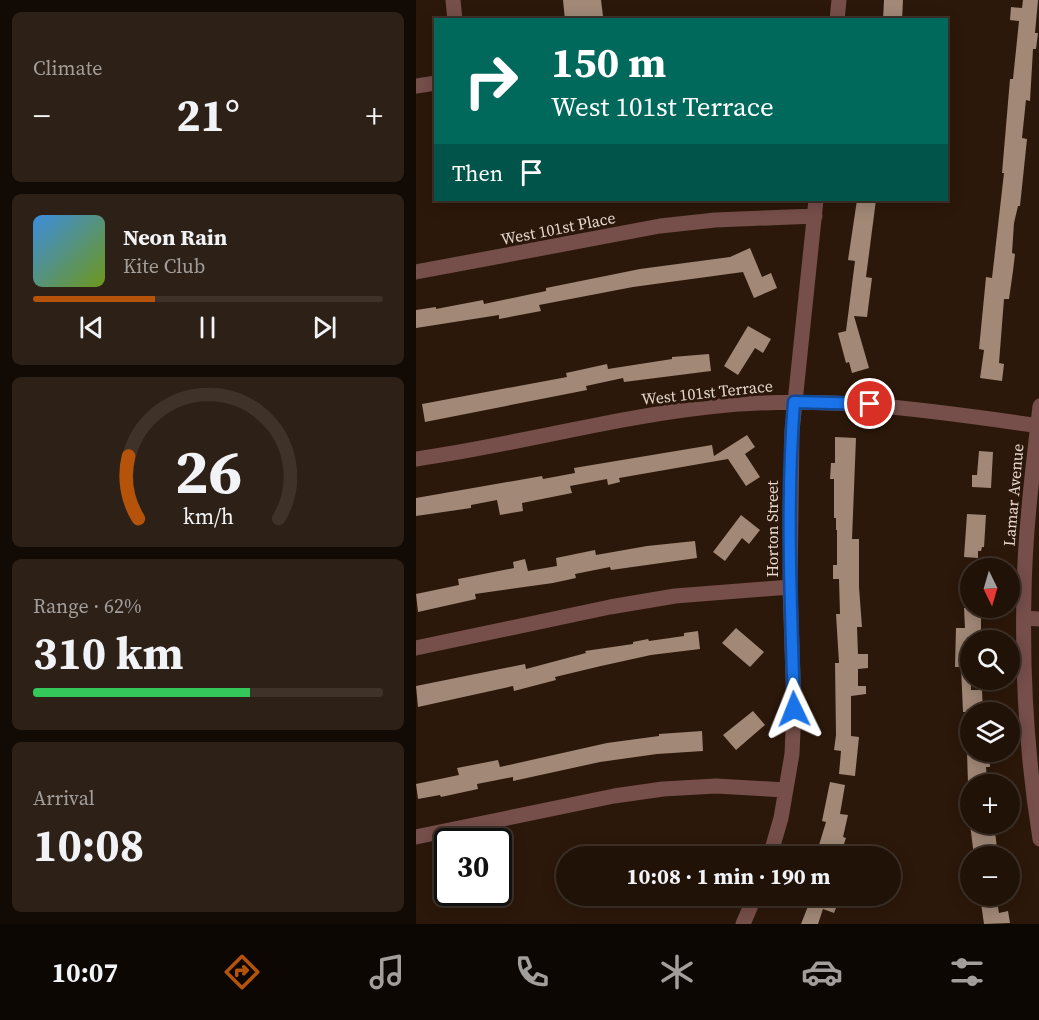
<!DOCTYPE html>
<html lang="en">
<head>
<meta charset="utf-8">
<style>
	body { margin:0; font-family:"Source Serif 4",serif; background:#2d2016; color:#f1f3f6; height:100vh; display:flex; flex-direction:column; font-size:22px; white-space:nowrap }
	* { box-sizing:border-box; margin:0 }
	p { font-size:20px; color:#a29e9c }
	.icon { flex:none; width:33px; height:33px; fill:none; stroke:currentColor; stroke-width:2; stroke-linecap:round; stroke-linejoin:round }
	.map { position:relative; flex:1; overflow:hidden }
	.details { display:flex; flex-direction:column; gap:12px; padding:12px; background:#120a04; width:416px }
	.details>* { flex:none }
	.hud { position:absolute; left:18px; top:18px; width:514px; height:183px; border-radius:0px; box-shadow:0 3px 15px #0003,0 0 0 2px #3e3229; background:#00695c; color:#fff; overflow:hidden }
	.needle { width:39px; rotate:175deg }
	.controls { position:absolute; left:544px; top:558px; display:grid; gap:12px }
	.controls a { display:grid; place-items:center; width:60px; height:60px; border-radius:50%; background:#211208; box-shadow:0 3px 15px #0003,0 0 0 2px #3e3229; font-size:30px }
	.speed { position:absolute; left:18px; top:828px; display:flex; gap:12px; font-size:30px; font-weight:700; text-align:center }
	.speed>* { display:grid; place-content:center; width:78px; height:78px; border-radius:50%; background:#211208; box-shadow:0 3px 15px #0003,0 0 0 2px #3e3229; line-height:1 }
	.speed .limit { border:3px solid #111; border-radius:9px; background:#fff; color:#111 }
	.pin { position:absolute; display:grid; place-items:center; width:51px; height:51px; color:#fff; margin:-26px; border:3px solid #fff; border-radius:50%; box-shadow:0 2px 6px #0007 }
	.me { position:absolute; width:66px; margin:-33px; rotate:358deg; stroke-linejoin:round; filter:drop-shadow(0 0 4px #0008) }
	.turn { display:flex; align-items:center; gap:21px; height:126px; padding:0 18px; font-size:27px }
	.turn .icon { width:78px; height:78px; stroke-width:2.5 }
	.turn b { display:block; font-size:42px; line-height:51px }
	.then { display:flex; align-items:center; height:57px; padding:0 18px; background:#0003; gap:12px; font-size:22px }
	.big { font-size:45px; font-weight:700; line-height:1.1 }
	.details .tile { flex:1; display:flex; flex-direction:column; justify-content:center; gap:9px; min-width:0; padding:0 21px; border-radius:9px; background:#2d2016 }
	.details .dial { align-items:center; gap:0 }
	.dial svg { height:156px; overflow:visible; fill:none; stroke:#3e3229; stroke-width:7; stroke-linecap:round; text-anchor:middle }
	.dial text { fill:#f1f3f6; stroke:none }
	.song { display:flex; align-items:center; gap:18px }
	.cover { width:72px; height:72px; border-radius:9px; background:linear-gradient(135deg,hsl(210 70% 55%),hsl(80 70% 35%)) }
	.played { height:6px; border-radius:3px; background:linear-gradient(90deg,#b45309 35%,#3e3229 35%) }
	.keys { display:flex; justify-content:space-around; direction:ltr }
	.heat { display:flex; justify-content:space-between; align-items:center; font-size:33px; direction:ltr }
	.charge { height:9px; border-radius:4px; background:linear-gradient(90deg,#34c759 62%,#3e3229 0) }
	.trip { position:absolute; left:140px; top:846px; width:345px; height:60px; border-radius:30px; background:#211208; box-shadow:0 3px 15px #0003,0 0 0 2px #3e3229; font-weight:700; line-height:60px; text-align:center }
	.dock { display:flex; height:96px; justify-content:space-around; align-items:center; background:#0d0703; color:#a29e9c }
	.dock .icon { width:42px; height:42px }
	.dock .current { color:#b45309 }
	.dock b { font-size:27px; color:#f1f3f6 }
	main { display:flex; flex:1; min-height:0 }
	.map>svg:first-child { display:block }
	.building { fill:#a18877 }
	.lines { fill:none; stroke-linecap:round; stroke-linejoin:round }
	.minor { stroke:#764e4a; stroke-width:15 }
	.tertiary { stroke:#764e4a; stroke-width:15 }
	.route-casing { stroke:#114b97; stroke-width:15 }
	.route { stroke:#1a73e8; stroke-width:10 }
	.labels { text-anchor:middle; stroke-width:6; stroke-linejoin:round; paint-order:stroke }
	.street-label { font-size:16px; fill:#e6d8cf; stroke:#2c180a }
</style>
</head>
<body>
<main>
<section class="details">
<div class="tile"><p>Climate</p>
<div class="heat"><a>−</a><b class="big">21°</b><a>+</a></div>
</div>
<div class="tile">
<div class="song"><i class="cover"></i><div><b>Neon Rain</b><p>Kite Club</p></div></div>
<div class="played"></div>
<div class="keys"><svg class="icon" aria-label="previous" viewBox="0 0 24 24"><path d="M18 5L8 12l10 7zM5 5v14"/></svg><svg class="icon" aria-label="pause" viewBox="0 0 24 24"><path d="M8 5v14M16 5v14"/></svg><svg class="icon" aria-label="next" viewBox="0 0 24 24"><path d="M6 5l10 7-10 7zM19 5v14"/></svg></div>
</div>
<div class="tile dial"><svg viewBox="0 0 100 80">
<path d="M14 69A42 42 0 1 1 86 69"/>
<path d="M14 69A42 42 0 0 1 9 37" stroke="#b45309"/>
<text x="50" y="56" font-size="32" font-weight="700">26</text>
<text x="50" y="72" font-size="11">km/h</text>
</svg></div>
<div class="tile"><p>Range · 62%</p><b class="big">310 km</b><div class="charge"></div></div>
<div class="tile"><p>Arrival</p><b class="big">10:08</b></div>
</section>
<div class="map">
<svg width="624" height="924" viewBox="0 0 624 924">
	<rect width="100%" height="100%" fill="#2c180a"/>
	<path class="building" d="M147 0H185L187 16 149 20Z
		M468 0H487L486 20H467Z
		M607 0H622L619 33H622L620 49H617L614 101 610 100 606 138 611 139 604 206H602L598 223 596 253 599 254 597 271 593 299H588L583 363 588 364 586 381 564 378 568 350 563 349 570 277 576 278 588 173H586L594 79H597L603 21 594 20 595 7 606 8Z
		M441 200H460L450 277 456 278 451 317 438 316 453 368 436 373 433 362 430 363 422 333 430 331 439 261 432 260Z
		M334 248 346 277 355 273 361 288 338 298 327 272 217 287 123 305 125 311 83 319V315L0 328V310L20 307V309L67 300 68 304 130 291V288L224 269 314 257Z
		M332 326 355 339 347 353 339 348 322 375 308 366Z
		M293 354 295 371 208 382 207 378 170 386 171 390 9 422 6 404 151 377 150 373 191 364 192 369 256 359V357Z
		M331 435 339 447 329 454 344 477 330 486 312 459 203 478 204 482 192 485 191 479 154 486 156 493 106 503 107 511 84 515 81 500 55 505V508L0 516V498L126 476 127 479 159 473 158 468 296 445 298 456Z
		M419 437 440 438 436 539H443V587L446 627H441L442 654H452V668L442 669V686H450V694L435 696V736L443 737 439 776 423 774 425 751 418 750 420 735 419 663H423L420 614H424L423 579H417V565H421V530H420V518H418V479H414L415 463H419Z
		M563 451 577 452 575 488 556 487V475H561Z
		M551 514 570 515 568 547H566L565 551H562V558L548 557Z
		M325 515 344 530 333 544 326 538 309 561 297 552Z
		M279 541 281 558 195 570 194 567 159 574 160 578 137 583 59 594 60 599 2 612 0 594 43 585 42 579 98 568 97 562 109 559 112 571 141 566 140 558 179 550 180 555 231 546Z
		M548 608H565V640H555V690H566L567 712H547L545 667H539L540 628H549Z
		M320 628 348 652 334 667 306 643Z
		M282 631 284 649 235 655 185 666 139 677 140 680 98 691 97 686 2 707 0 686 109 664 110 669 170 653 169 651 217 644V642L232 639 233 641 268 636V633Z
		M337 711 349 725 320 750 307 735Z
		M286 731 287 751 241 754 184 762 97 781V777L61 784 62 789 25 797 24 795 2 799 0 784 43 775 41 768 82 760 84 767 191 743 243 736V734Z
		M551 752H573L574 767H570L571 781H569V784H552Z
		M414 782 429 785 424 814 432 815 427 837 430 838 424 856H408L411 847 403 845 410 822 406 821Z
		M554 824H578L582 856H558Z
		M396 896H411L410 899 422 903 418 913 407 909 402 924H385Z
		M564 896H580L583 913 592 911 594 923 568 924Z"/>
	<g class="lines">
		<path class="minor" d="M37 0 39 20
			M421 20 423 0
			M0 86 20 83
			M0 272 244 226 299 220 399 216
			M0 459C98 445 194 418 292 407 405 394 512 410 624 426
			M608 618 624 619
			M0 648 194 607 259 596 374 587
			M0 837 198 796 247 789 300 786 370 790
			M354 856 365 818 376 754 378 709 374 587 376 431 400 200
			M327 924 339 896"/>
		<path class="tertiary" d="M624 406C617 468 609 530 608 593 606 675 611 758 624 839"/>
	</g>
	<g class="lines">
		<g class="route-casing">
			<path id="route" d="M378 709C375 607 370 504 378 402L454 404"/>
		</g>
		<use href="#route" class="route"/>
	</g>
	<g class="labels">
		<g class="street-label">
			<text transform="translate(142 228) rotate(-11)" y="6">West 101st Place</text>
			<text transform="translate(291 392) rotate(-6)" y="6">West 101st Terrace</text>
			<text transform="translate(597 495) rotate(-85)" y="6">Lamar Avenue</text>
			<text transform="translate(356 529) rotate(-90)" y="6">Horton Street</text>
		</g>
	</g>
</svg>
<div class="controls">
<a><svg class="needle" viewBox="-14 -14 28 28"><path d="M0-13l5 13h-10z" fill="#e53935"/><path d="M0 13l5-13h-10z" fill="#a29e9c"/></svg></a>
<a><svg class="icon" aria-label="search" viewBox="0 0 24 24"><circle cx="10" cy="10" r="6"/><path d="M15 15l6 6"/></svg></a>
<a><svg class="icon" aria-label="layers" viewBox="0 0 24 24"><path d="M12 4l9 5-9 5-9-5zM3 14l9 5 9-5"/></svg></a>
<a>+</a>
<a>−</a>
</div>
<div class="speed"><div class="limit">30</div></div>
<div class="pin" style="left:454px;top:404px;background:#d93025"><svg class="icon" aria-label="arrive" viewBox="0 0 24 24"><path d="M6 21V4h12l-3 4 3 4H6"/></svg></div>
<svg class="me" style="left:378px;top:709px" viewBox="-20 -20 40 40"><path d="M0-17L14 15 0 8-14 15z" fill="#1a73e8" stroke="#fff" stroke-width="4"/></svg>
<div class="trip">10:08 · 1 min · 190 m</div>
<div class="hud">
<div class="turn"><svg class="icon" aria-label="right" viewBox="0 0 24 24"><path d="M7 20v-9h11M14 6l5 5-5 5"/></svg><div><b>150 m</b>West 101st Terrace</div></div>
<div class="then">Then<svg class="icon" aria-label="arrive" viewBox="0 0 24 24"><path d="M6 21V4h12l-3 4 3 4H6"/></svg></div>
</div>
</div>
</main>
<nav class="dock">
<b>10:07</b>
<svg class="icon current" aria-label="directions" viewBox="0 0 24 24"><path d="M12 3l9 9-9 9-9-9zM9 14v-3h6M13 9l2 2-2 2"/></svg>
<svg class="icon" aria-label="music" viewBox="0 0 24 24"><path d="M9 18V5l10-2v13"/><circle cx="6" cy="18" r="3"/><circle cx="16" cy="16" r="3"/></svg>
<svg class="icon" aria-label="phone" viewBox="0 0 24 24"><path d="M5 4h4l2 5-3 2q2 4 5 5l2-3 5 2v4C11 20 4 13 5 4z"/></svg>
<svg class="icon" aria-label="climate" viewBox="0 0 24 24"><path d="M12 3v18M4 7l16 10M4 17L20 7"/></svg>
<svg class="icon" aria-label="car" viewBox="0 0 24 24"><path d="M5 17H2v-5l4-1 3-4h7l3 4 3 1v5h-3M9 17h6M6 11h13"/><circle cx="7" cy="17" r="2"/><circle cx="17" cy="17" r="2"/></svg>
<svg class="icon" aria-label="filters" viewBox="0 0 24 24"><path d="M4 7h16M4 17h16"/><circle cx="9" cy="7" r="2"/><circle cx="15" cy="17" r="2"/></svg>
</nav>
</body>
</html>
